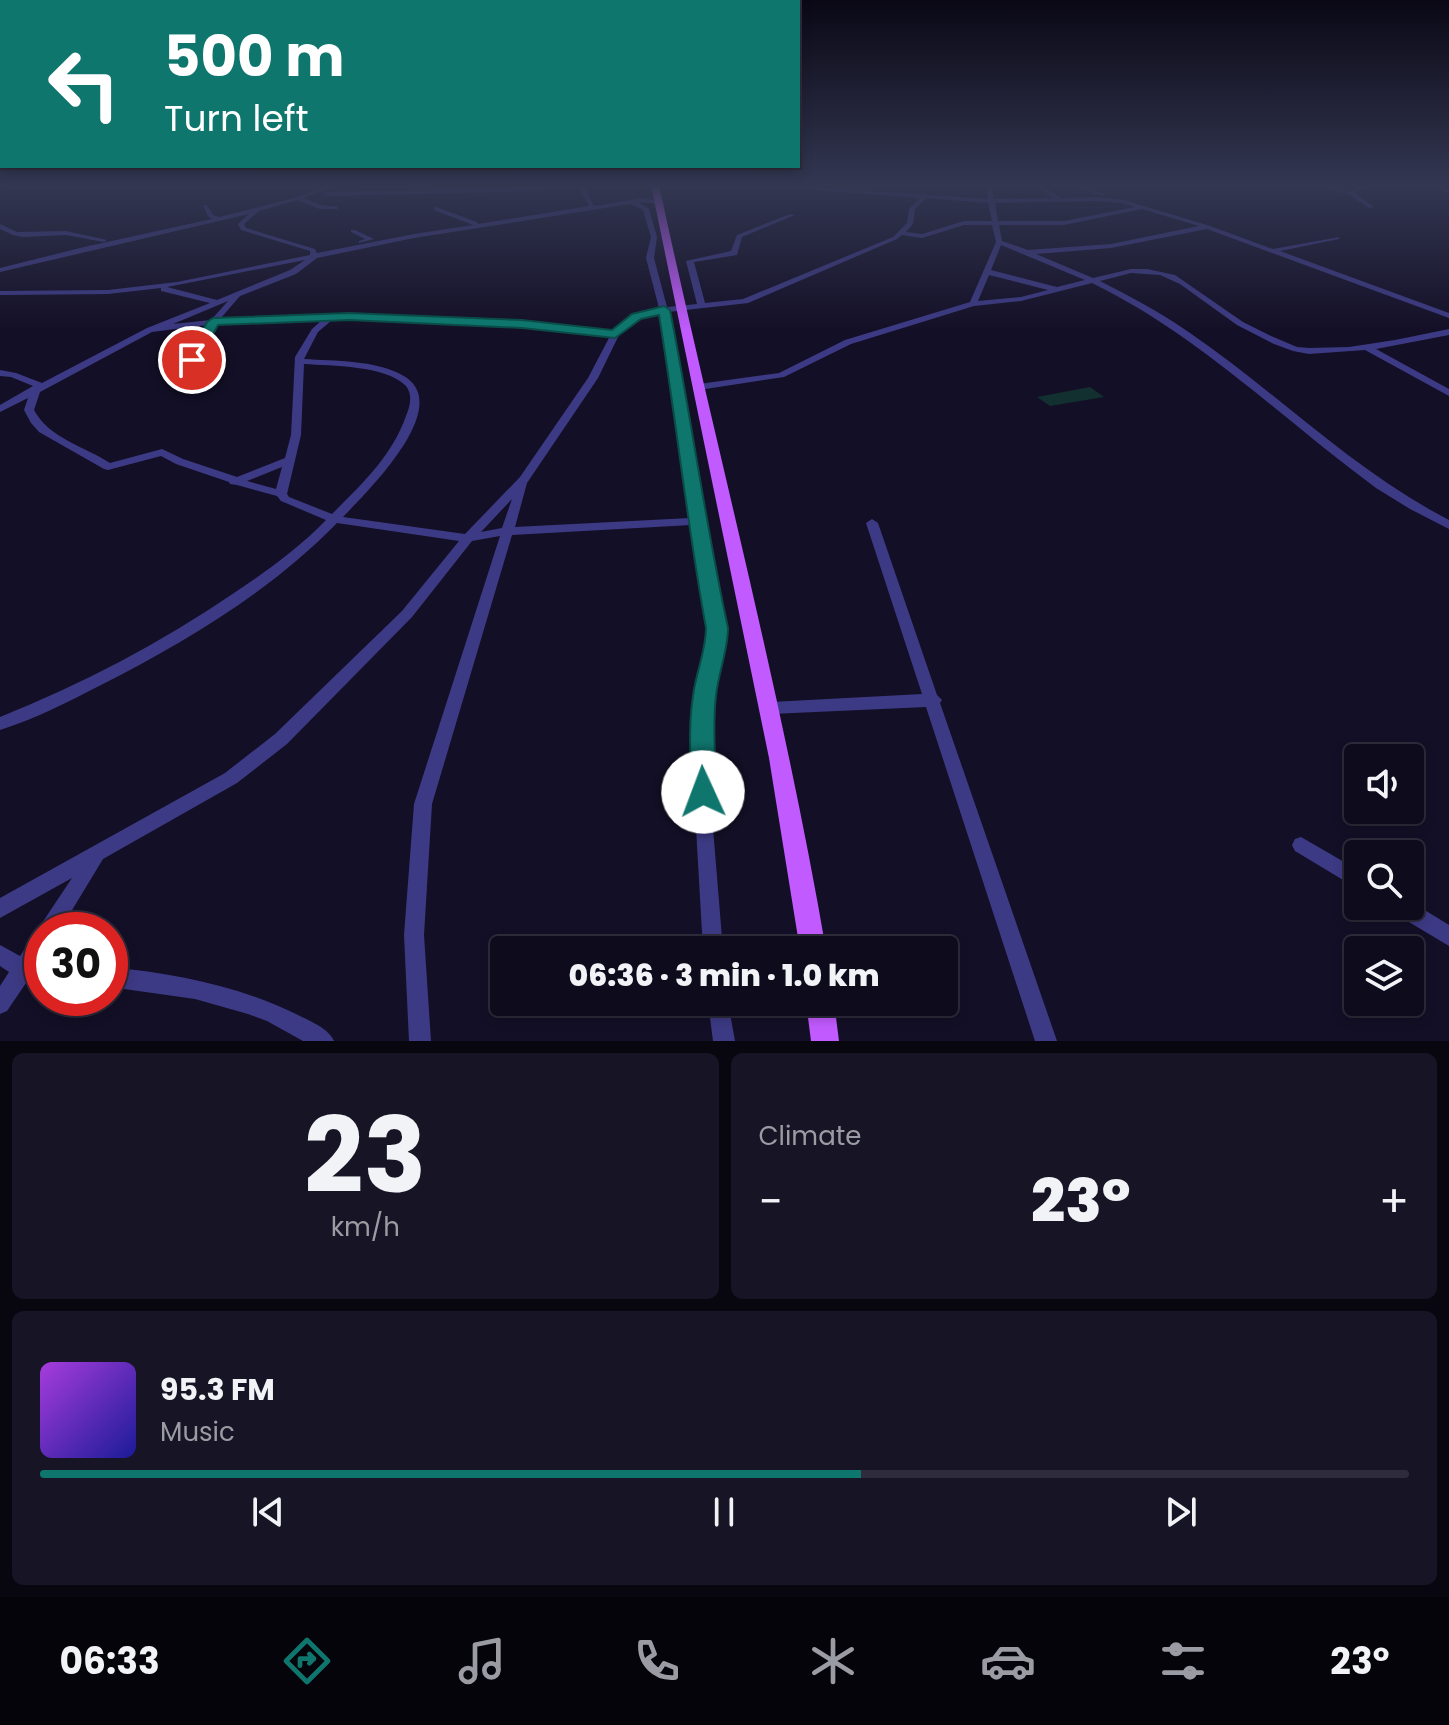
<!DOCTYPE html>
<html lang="en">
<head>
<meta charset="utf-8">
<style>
	body { margin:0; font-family:Poppins,sans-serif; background:#171425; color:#f1f3f6; height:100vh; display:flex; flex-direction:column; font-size:30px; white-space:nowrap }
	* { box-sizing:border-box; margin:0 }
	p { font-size:26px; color:#9b9ba3 }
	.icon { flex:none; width:44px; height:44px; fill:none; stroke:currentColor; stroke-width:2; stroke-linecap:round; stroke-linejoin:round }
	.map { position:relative; height:1041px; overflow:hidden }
	.side { display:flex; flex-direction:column; gap:12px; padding:12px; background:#08060f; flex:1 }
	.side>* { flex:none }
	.hud { position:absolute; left:0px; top:0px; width:800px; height:168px; box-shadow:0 4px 12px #0003,0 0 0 2px #2e2b3b; background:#0f766e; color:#fff; overflow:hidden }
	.fabs { position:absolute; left:1344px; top:744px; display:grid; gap:16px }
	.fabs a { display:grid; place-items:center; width:80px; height:80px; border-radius:8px; background:#0e0b1c; box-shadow:0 4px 12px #0003,0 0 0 2px #2e2b3b; font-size:40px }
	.speed { position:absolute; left:24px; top:912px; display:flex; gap:16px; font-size:40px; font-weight:700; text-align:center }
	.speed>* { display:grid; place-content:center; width:104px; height:104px; border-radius:50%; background:#0e0b1c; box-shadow:0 4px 12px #0003,0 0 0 2px #2e2b3b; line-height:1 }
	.speed .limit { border:12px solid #d22; background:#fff; color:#111 }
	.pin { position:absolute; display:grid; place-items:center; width:68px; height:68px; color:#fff; margin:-34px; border:4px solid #fff; border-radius:50%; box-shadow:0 2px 8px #0007 }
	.me { position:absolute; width:88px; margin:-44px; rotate:358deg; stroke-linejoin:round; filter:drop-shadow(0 0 6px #0008) }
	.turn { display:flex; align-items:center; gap:28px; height:168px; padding:0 32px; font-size:36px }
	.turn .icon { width:104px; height:104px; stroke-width:2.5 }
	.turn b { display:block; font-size:56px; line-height:68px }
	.big { font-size:60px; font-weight:800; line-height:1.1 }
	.side .widget { flex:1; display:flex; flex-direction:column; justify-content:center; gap:12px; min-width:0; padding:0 28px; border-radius:12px; background:#171425 }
	.side .dial { align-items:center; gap:0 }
	.dial b { font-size:104px; line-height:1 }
	.song { display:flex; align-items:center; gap:24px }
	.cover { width:96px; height:96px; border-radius:12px; background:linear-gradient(135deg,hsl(280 70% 55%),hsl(240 70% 35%)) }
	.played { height:8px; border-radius:4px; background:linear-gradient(90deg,#0f766e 60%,#2e2b3b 60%) }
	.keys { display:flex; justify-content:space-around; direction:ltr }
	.heat { display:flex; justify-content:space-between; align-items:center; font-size:44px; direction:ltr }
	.side .tiles { flex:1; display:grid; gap:12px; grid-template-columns:1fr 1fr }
	.widget:last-child { grid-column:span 2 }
	.trip { position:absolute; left:490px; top:936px; width:468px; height:80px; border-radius:8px; background:#0e0b1c; box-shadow:0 4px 12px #0003,0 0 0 2px #2e2b3b; font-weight:800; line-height:80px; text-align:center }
	.dock { display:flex; height:128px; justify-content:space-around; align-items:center; background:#06040b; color:#9b9ba3 }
	.dock .icon { width:56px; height:56px }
	.dock .active { color:#0f766e }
	.dock b { font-size:36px; color:#f1f3f6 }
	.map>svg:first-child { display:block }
	.green { fill:#12302f }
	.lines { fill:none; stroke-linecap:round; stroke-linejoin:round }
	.minor { fill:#3d3a85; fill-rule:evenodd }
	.major { fill:#c25bff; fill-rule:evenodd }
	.route { fill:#0f766e; stroke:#0a4d48; stroke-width:2 }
</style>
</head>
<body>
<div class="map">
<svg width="1449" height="1041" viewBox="0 0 1449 1041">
	<rect width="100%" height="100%" fill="#130f26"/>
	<path class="green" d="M1090 387 1104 397 1050 406 1037 397Z"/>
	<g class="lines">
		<path class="minor" d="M330 185H340L303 198 321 205 338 207V209H320L297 200 259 211 244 224 246 228 315 249 317 253 414 234 473 225 434 210V208L436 207 477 222 478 224 589 206 578 185H584L594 206 641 198 661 201 659 204 638 202 649 209 657 237 654 258 667 307 697 304 686 261 731 251 737 235 790 214 795 215 742 237 737 255 694 262 705 303 743 299 893 237 907 223 909 209 920 198 754 185H787L988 199 985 185H991L994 199 1053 198 1034 185H1041L1061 198 1097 197 1124 200 1210 226 1273 249 1339 237V239L1280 251 1449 313V318L1207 229 1111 248 1036 254 1093 278 1131 269H1147L1175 275 1243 322 1271 336 1297 347 1309 348 1349 347 1395 340 1449 329V335L1376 349 1449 389V396L1365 350 1309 354 1293 351 1274 344 1237 325 1180 284 1160 275 1131 273 1100 281C1131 297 1162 313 1190 333 1279 394 1352 470 1449 520V529L1410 509 1376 488C1282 419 1199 335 1092 283L1021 301 974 306 851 344 784 377 699 390 694 387 699 384 779 373 845 340 970 302 996 242 992 225H964L922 238 902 235 897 239 748 303 668 312 675 339 702 521 724 628 722 647 711 695 710 736 713 828 723 950H703L696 828 694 736 696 695 708 647 710 628 691 525 512 535 432 804 424 935 431 1041H409L404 935 414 804 500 536 472 541 412 617 287 744 237 783 103 859 60 930H42V981L28 980 7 1011 0 1014V986L9 972 0 966V945L20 956 35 934 40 932 42 923 72 878 0 918V898L225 773 275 734 402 611 459 541 337 523C271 591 184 643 101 685 68 702 35 719 0 730V717C82 684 161 643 234 593 267 571 299 548 326 520L281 501 277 496 237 485 230 484 229 482 176 464 161 456 108 470 104 469 39 432 31 423 24 410 28 398 0 412V405L33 386 11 377 0 376V370L16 373 42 383 147 328 210 303 161 291V288L108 294 0 295V291L108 290 177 282 310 255V251L241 230 238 224 249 214 0 272V268L84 247 212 219 208 216 203 205H207L213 215 219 217 294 198ZM926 198 988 203 992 221H964L922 234 906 232 913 224 915 209ZM1097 201 1121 203 1135 207 1064 221H998L995 203ZM630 204 643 210 651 237 646 258 659 308 625 319 613 331C482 318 352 310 220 319L240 296 296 274 317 258 414 238ZM1142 209 1199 226 1111 244 1028 250 1002 241 999 225H1064ZM1001 245 1085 280 1057 287 991 270ZM305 260 290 270 217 300 167 287ZM989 275 1048 290 1021 297 978 301ZM228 301 211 320 173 324ZM660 313 667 339 690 518 515 527 527 483 598 378 619 335 631 323ZM322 320 312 329 295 357 291 435 285 458 237 477 183 459 162 449 110 463C84 446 50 439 34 410L40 392 152 332 207 325 179 374 183 382 199 389 204 386 190 378 189 374 216 324ZM332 320 482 324 610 336 588 378 520 477 465 534 343 517C367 492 457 404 402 375 374 360 336 361 304 359L318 332ZM304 364C332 366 385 365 406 386 413 395 410 406 406 416 392 456 362 484 332 514L289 497 287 494 301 435ZM282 467 276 489 247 481ZM512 499 502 528 481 532Z
			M547 185H560L538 191 326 196 323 194 326 192 538 187Z
			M1070 185H1080L1107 195 1102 196Z
			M1315 185H1326L1350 192 1352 189 1364 185H1375L1356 191 1355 193 1374 207 1369 208 1350 195Z
			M1430 185H1439L1449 189V193Z
			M0 224 17 232 66 231 107 240 104 242 66 235 23 237 13 235 0 229Z
			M351 230H355L374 239 359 243V241L365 239 351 232Z
			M872 519 878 523 937 695 942 700 940 703 1057 1041H1035L926 707 771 714 766 712 763 708 766 704 771 702 922 694 866 523Z
			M1301 837 1358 870V889L1295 851 1292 845 1295 839Z
			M1410 901 1449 925V946L1394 913 1391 906H1410Z
			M110 967C177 974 240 986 300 1016 312 1022 329 1029 334 1041H303L267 1021 248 1014 195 999 110 987Z
			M708 1002H728L735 1041H713Z"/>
		<path class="major" d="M651 185H659C714 441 782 693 826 950H800L769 758Z
			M806 1002H834L839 1041H811Z"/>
	</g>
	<linearGradient id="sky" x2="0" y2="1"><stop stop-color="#0a0815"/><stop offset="0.56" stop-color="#333752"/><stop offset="1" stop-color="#333752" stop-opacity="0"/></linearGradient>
	<rect width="1449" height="331" fill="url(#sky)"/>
	<path class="route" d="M664 306 670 310C691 416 705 522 728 628 728 651 718 673 716 696 712 727 716 760 716 792L712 800 703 803 694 800 691 792C691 760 688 727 693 696 696 672 706 651 706 628 687 524 676 419 659 315L641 319 615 338 522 328 349 320 218 325 197 363 186 360 207 322 213 318 349 313 522 320 612 330 632 314Z"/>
</svg>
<div class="fabs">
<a><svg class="icon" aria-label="sound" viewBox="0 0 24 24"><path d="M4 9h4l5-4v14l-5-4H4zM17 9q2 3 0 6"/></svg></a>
<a><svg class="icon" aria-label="search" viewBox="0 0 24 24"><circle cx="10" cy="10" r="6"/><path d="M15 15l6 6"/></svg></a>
<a><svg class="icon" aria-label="layers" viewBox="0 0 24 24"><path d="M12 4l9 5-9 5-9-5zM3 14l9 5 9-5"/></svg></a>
</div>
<div class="speed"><div class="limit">30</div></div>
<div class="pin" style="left:192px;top:360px;background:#d93025"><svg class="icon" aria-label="arrive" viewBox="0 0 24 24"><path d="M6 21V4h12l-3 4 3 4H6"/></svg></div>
<svg class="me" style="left:703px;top:792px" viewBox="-20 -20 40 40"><circle r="19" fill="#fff"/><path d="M0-13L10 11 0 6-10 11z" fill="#0f766e"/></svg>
<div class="trip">06:36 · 3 min · 1.0 km</div>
<div class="hud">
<div class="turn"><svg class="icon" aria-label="left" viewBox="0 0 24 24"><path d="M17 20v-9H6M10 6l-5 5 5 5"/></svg><div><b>500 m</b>Turn left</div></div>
</div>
</div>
<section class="side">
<div class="tiles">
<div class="widget dial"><b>23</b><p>km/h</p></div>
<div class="widget"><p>Climate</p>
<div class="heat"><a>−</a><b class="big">23°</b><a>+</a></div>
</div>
<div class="widget">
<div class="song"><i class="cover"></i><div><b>95.3 FM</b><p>Music</p></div></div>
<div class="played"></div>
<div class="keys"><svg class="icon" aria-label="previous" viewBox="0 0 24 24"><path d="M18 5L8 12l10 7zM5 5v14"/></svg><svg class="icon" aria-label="pause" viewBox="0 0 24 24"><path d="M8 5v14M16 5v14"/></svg><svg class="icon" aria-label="next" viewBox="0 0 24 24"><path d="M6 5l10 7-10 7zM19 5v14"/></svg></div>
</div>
</div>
</section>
<nav class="dock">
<b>06:33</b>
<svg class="icon active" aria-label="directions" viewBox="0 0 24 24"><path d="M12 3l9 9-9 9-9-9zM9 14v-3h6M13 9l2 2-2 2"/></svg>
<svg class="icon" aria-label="music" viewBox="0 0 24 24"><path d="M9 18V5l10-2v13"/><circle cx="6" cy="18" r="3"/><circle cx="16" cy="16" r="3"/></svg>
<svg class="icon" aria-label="phone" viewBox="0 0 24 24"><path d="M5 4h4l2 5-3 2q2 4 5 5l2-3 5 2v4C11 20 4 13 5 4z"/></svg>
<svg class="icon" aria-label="climate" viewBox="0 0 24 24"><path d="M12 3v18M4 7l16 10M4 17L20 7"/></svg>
<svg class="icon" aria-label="car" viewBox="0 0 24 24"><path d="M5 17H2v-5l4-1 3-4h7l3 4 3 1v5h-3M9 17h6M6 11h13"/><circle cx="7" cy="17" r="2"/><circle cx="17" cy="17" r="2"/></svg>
<svg class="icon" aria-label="filters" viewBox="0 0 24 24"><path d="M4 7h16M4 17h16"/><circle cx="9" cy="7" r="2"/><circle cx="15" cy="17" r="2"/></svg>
<b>23°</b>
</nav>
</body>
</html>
